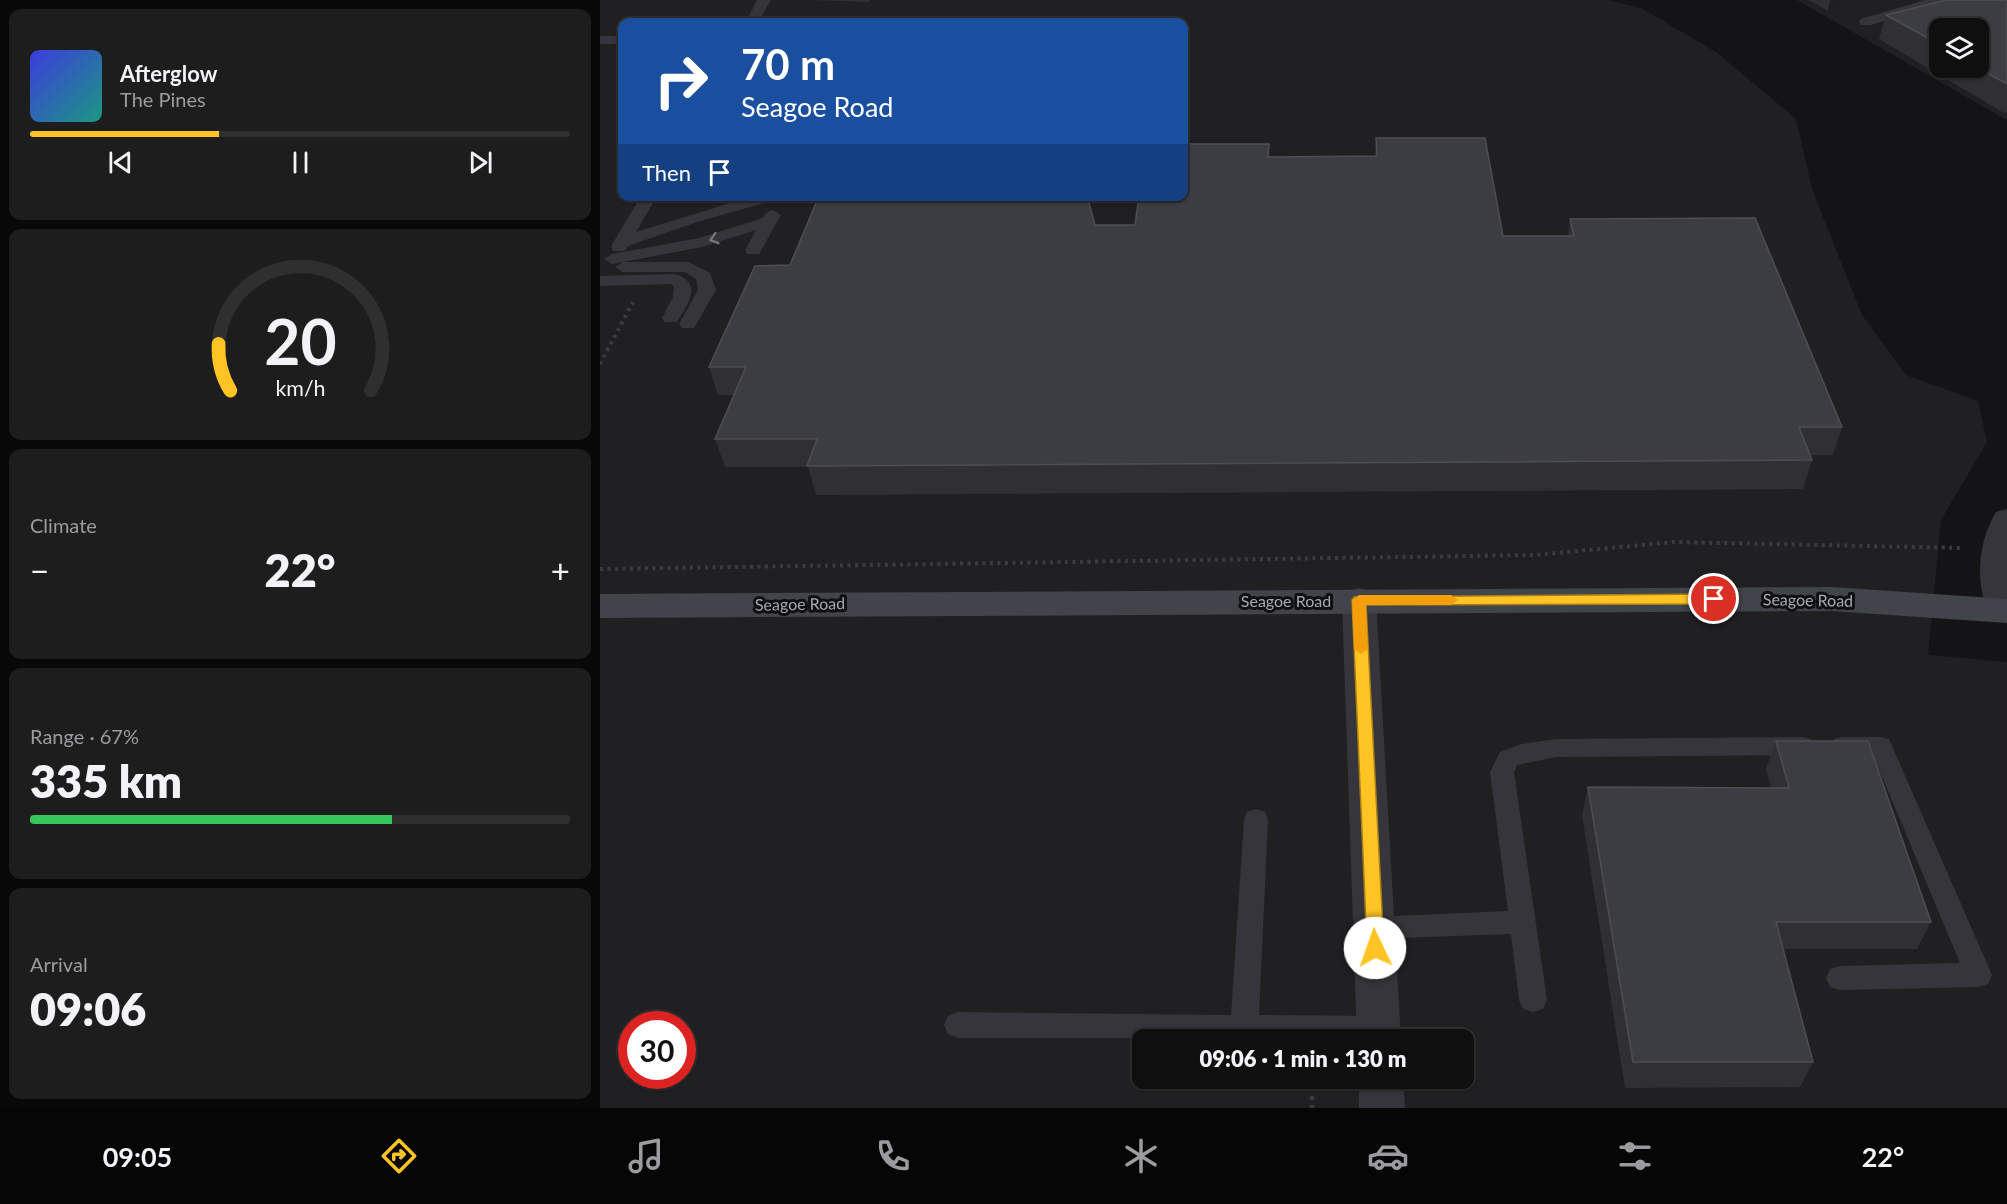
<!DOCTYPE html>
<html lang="en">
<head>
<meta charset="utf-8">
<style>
	body { margin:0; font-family:Lato,sans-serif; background:#1d1d1e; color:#f1f3f6; height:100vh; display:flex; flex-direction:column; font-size:22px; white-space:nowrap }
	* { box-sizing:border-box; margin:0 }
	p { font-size:20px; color:#9b9c9f }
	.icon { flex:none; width:33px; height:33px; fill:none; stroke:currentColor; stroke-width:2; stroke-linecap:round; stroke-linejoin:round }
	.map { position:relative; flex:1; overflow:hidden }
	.drawer { display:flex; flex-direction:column; gap:9px; padding:9px; background:#080809; width:600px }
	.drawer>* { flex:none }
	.top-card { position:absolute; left:18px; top:18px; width:570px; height:183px; border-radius:12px; box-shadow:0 2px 4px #0004,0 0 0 2px #2f2f30; background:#1a4fa0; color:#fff; overflow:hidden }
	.buttons { position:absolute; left:1329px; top:18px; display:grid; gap:12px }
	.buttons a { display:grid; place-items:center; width:60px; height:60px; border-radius:12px; background:#0f0f10; box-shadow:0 2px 4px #0004,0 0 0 2px #2f2f30; font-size:30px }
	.speed { position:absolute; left:18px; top:1011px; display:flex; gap:12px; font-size:30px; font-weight:700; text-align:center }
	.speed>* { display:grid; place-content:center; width:78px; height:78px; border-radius:50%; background:#0f0f10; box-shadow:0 2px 4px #0004,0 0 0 2px #2f2f30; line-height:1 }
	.speed .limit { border:9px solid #d22; background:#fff; color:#111 }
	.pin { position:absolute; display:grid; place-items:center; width:51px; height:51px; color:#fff; margin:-26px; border:3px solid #fff; border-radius:50%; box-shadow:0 2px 6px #0007 }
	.me { position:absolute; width:66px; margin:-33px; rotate:357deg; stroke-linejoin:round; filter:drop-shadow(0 0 4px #0008) }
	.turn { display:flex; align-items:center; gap:21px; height:126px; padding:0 24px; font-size:27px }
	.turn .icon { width:78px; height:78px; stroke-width:2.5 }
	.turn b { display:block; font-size:42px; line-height:51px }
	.then { display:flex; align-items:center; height:57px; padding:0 24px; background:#0003; gap:12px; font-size:22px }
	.big { font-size:45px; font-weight:800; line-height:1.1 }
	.drawer .card { flex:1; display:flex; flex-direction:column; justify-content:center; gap:9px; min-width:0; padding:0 21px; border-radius:12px; background:#1d1d1e }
	.drawer .dial { align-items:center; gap:0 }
	.dial svg { height:156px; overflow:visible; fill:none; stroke:#2f2f30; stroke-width:7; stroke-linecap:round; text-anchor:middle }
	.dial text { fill:#f1f3f6; stroke:none }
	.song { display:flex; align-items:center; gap:18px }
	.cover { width:72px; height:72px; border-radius:9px; background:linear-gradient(135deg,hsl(240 70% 55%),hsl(170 70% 35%)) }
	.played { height:6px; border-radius:3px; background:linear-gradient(90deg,#ffc423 35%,#2f2f30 35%) }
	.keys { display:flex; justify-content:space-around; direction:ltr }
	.heat { display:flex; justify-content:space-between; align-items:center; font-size:33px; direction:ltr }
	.charge { height:9px; border-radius:4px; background:linear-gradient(90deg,#34c759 67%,#2f2f30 0) }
	.trip { position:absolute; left:532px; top:1029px; width:342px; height:60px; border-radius:12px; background:#0f0f10; box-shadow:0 2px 4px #0004,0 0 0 2px #2f2f30; font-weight:800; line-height:60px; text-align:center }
	.tab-bar { display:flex; height:96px; justify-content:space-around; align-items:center; background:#060606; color:#9b9c9f }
	.tab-bar .icon { width:42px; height:42px }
	.tab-bar .on { color:#ffc423 }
	.tab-bar b { font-size:27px; color:#f1f3f6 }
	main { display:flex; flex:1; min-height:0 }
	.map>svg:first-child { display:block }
	.built { fill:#202023; fill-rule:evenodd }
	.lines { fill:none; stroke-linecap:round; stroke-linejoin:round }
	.path-far1 { stroke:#3b3c42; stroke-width:4; stroke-dasharray:3 4.5; stroke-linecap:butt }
	.path { stroke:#3b3c42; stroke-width:4.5; stroke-dasharray:4 5; stroke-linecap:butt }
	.lane { fill:#35353b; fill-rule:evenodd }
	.street { fill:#35353b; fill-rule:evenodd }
	.secondary { fill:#42444b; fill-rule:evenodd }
	.wall { fill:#303034; fill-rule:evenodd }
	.shaded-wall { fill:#1f1f22 }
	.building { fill:#3c3d42; stroke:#4d4e54; stroke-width:1.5 }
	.oneway { stroke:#73757f }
	.route { fill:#ffc423; stroke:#a67f17; stroke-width:1.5 }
	.slow { fill:#f59e0b }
	.labels { text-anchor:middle; stroke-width:6; stroke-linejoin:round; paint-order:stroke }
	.street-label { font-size:16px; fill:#a5a9b7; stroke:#0f0f11 }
</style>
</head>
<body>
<main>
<section class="drawer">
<div class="card">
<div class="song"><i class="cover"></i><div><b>Afterglow</b><p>The Pines</p></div></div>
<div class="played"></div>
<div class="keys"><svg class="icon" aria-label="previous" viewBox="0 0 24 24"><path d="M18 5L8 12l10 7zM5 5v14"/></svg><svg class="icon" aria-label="pause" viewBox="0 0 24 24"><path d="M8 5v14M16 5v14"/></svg><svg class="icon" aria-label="next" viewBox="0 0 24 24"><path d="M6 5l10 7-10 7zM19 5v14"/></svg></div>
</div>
<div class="card dial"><svg viewBox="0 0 100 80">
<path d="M14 69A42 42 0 1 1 86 69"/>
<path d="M14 69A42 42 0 0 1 8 45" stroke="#ffc423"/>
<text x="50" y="56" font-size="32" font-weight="700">20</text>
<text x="50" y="72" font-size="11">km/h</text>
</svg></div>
<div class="card"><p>Climate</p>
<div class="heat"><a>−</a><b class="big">22°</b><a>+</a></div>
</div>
<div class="card"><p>Range · 67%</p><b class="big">335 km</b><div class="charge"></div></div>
<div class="card"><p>Arrival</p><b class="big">09:06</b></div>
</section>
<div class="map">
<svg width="1407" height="1108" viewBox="0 0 1407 1108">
	<rect width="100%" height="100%" fill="#141416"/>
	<path class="built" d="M0 0H1007L1041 8 1116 52 1196 119 1212 189 1262 315 1306 375 1378 401 1387 442 1341 520 1328 655 1407 662V1108H0ZM22 22H584V196H22ZM32 1024H82V1076H32ZM543 1040H864V1078H543Z
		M1197 0H1407V119H1405ZM1340 28H1378V68H1340Z"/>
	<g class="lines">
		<path class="path-far1" d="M0 364 33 302
			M0 569 935 555 1074 542 1363 548"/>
		<path class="path" d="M712 1078V1108"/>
		<path class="lane" d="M157 0H171L158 22H146Z
			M1325 0H1346L1344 3 1271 25H1261L1259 22 1261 19Z
			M0 36H22V44H0Z
			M41 196H57L36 232 153 196H180L178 199 97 222 28 246 25 251H13L11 247 13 243Z
			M173 210 181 215 159 254H147L145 250 156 230 102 247 23 262H89L110 273 116 290 94 328H82L79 324 98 290 96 279 85 272H23L15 267 23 262 12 264 4 259 12 254 99 238 163 218 167 212Z
			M74 274C103 281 89 304 77 322H65L62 318 73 297 74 286 71 284 0 286V276Z
			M1202 737 1210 739 1214 746 1210 753 1202 755 956 757 917 765 914 772 947 1000 943 1009 933 1012 923 1009 919 1000 911 934 774 939 765 936 761 928 765 920 774 917 908 911 890 772 900 752 922 744 956 739Z
			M1242 737H1281L1289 739 1392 975 1388 984 1378 987 1240 990 1230 987 1226 978 1230 969 1240 966 1360 963 1273 755H1242L1234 753 1230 746 1234 739Z
			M656 809 665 812 668 819 659 1015 778 1016 788 1020 792 1029 788 1038H358L348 1034 344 1025 348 1016 358 1012 631 1015 644 819 647 812Z"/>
		<path class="street" d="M1407 509V621L1392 619C1374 588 1377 543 1396 512Z
			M759 588 771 591 776 600 801 1040H757L742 600 747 591Z
			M759 1078H803L805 1108H759Z"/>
		<path class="secondary" d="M1232 587 1407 599V623L1232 611 0 618V594Z"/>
	</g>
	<path class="wall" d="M209 0H270L269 2Z
		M1209 0H1274L1228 11Z
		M1407 0V112L1404 113 1279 39 1286 15ZM1340 28 1378 68H1340Z
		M776 138 903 236H968L970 219 1242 427 1233 455H1210L1212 460 1203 489 216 495 208 467H125L115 439 134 395H118L109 367 190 265 219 196H318L319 199H345L346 196H490L489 204 495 225H535L669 157 775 156Z
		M1176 741 1331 922 1317 949H1183L1213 1062 1200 1087 1025 1088 982 815 988 787 1171 788 1166 769Z"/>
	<path class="shaded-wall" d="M1230 0H1274L1228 11Z
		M309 196H318L320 207 309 199Z"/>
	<path class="building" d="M1346 0H1407V84L1378 68V28H1340V45L1286 15Z
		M776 138H885L903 236H974L970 219 1155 218 1242 427H1199L1212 460 207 466 217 439H115L146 367H109L155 266 190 265 219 196H309V199H345L346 196H487L495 225H535L539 196H584V149H585L586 144H669L668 157 777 156Z
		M1176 741H1268L1331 922H1176L1213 1062H1033L988 787 1189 788Z"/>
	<defs><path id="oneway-chevron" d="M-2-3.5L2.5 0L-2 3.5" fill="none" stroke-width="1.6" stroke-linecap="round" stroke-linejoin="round" transform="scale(1.5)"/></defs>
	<use class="oneway" href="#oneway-chevron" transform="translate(114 239) rotate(163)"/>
	<path class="route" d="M1114 594 1121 599 1114 604 766 605 784 948 781 953 775 956 769 953 767 948 752 600 754 597Z"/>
	<path class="slow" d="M759 595H851L858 600 851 605H766L768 649 761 654 754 649 752 600Z"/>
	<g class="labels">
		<g class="street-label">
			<text transform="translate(1208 600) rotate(1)" y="6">Seagoe Road</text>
			<text x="686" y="607">Seagoe Road</text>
			<text transform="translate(200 604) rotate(-1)" y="6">Seagoe Road</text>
		</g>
	</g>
</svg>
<div class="buttons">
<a><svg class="icon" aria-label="layers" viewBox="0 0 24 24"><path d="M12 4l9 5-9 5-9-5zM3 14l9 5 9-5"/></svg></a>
</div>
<div class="speed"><div class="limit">30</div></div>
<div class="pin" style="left:1114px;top:599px;background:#d93025"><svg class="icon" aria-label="arrive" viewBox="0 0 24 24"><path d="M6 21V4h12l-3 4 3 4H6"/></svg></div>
<svg class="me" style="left:775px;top:948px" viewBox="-20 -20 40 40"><circle r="19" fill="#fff"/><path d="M0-13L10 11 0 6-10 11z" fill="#ffc423"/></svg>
<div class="trip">09:06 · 1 min · 130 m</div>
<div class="top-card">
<div class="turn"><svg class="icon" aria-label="right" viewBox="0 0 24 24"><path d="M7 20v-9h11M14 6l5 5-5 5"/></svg><div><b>70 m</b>Seagoe Road</div></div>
<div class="then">Then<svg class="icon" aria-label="arrive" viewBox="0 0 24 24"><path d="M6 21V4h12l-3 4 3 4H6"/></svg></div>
</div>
</div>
</main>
<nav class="tab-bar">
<b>09:05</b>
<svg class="icon on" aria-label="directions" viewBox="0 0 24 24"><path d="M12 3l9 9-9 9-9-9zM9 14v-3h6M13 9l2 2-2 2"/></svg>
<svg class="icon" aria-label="music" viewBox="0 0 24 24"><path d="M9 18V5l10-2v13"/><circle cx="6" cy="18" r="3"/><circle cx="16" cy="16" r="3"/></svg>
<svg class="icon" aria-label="phone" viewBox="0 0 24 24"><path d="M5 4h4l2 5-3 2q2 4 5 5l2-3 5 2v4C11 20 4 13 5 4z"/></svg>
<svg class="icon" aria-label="climate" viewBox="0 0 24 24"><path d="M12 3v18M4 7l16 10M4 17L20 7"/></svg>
<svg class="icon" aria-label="car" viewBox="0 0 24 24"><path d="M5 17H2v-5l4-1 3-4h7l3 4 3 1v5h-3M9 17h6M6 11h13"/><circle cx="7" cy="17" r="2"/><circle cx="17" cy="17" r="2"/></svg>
<svg class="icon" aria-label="filters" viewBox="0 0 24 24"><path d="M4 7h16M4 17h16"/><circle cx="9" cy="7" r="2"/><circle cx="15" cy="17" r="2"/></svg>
<b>22°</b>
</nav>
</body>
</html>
